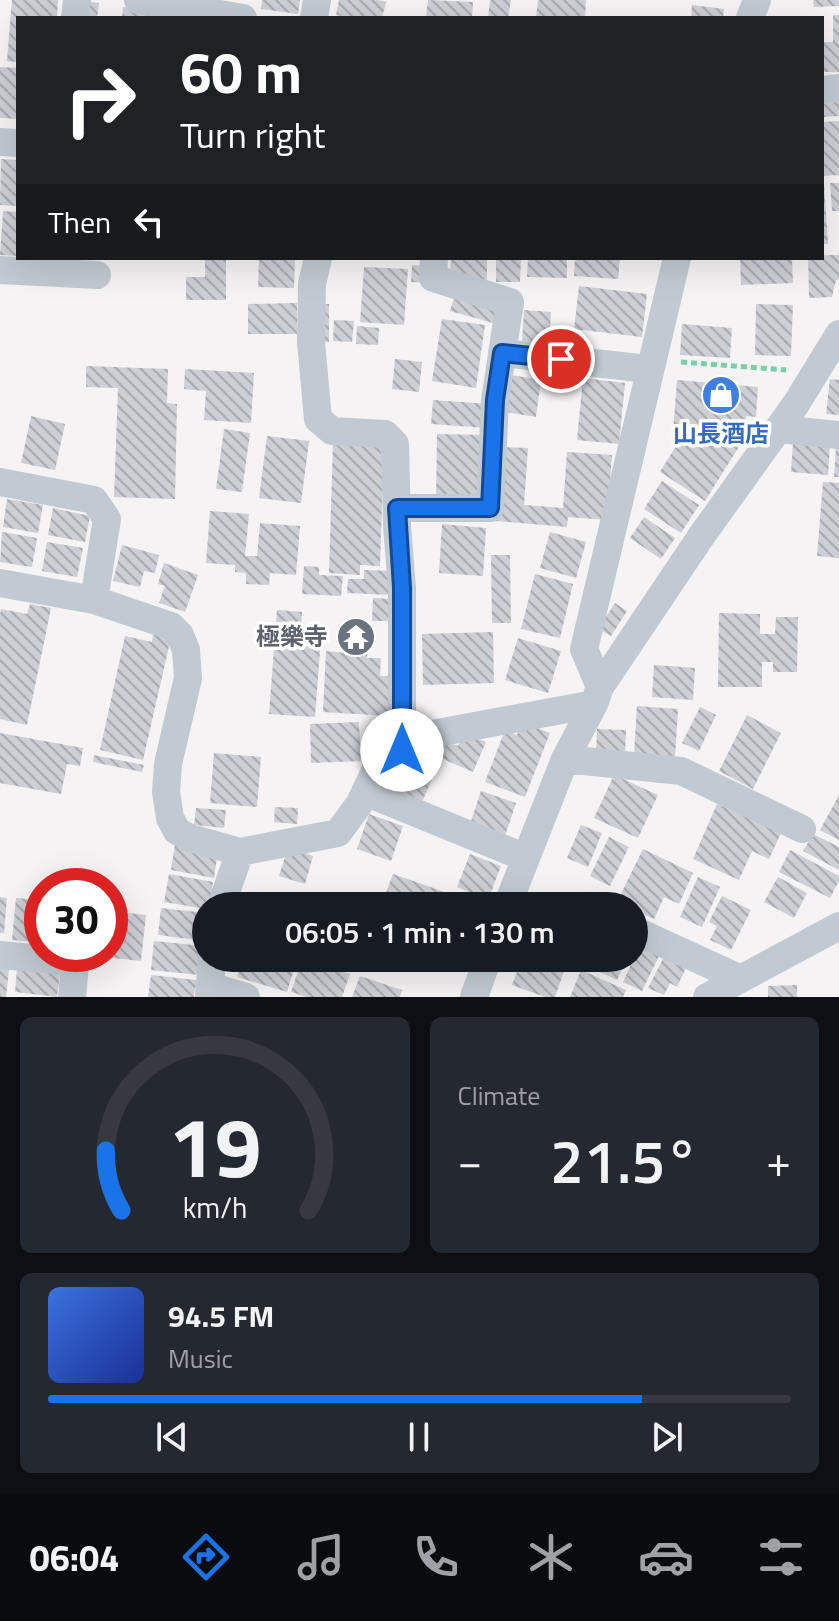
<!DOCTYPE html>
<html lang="en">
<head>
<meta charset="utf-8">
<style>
	body { margin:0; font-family:"Titillium Web","Noto Sans JP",sans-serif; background:#242831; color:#f1f3f6; height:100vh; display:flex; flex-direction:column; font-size:30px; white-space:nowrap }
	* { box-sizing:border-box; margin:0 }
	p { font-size:26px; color:#9ea1a6 }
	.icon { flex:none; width:44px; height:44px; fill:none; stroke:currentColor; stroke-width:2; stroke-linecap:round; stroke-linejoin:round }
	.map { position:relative; height:997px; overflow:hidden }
	.drawer { display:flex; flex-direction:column; gap:20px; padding:20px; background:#0d0f14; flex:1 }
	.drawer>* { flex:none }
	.hud { position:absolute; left:16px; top:16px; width:808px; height:244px; border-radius:0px; box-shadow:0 8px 32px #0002; background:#202124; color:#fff; overflow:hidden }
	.speed { position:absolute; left:24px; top:868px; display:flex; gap:16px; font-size:40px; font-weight:700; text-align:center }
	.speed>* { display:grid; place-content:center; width:104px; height:104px; border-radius:50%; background:#171b24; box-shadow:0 8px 32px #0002; line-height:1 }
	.speed .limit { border:12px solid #d22; background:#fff; color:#111 }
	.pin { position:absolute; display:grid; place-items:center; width:68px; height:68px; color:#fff; margin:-34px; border:4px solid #fff; border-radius:50%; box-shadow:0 2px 8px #0007 }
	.me { position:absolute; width:88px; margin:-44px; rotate:0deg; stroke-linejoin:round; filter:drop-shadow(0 0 6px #0008) }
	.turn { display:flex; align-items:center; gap:28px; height:168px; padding:0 32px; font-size:36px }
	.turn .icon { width:104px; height:104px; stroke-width:2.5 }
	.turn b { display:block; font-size:56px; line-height:68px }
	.then { display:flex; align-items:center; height:76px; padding:0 32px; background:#0003; gap:16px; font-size:30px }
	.big { font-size:60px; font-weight:600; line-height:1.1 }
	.drawer .card { flex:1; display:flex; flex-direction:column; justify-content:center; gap:12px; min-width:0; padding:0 28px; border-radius:12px; background:#242831 }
	.drawer .dial { align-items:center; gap:0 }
	.dial svg { height:208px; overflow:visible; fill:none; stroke:#363941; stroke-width:7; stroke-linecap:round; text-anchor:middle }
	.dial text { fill:#f1f3f6; stroke:none }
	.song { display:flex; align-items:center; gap:24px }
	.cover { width:96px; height:96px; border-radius:12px; background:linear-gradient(135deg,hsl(220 70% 55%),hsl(230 70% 35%)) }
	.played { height:8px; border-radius:4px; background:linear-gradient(90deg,#1a73e8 80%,#363941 80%) }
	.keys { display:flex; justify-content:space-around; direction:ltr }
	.heat { display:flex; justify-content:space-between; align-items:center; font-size:44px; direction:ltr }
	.drawer .tiles { flex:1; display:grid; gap:20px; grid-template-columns:1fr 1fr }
	.card:last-child { grid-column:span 2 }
	.trip { position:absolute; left:192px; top:892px; width:456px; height:80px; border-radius:40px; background:#171b24; box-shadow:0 8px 32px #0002; font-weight:600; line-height:80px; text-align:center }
	.tab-bar { display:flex; height:128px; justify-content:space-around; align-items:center; background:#090b0e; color:#9ea1a6 }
	.tab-bar .icon { width:56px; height:56px }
	.tab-bar .active { color:#1a73e8 }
	.tab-bar b { font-size:36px; color:#f1f3f6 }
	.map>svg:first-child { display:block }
	.building { fill:url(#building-back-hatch) }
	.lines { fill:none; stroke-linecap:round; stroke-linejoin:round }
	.path { stroke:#7ad0a6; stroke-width:5; stroke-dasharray:6 4; stroke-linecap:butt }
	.minor { stroke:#c1cad2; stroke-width:28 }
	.route-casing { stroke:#114b97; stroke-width:20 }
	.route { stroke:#1a73e8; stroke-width:14 }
	.labels { text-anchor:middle; stroke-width:7; stroke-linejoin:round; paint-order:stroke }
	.shop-label { font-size:24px; font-weight:bold; fill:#366cbe; stroke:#fff }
	.worship-label { font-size:24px; font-weight:bold; fill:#5b616d; stroke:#fff; text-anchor:end }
</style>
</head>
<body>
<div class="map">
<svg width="839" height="997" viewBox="0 0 839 997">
	<defs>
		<pattern id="building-back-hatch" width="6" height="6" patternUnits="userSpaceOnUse" patternTransform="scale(2)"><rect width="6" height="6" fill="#cdcfd5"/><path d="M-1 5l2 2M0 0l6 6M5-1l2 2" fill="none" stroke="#a8abb0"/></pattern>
	</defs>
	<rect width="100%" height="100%" fill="#f5f3f3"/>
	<path class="building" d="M12 0H58L57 18H18V62L7 61Z
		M262 0H300L298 14 261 9Z
		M339 0H378L386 2 382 18H352L336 15Z
		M428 0 473 2 472 18H426Z
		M490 0H511L508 18 488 17Z
		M538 0H586L585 18H536Z
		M813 0H839V6L814 7Z
		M83 1 99 3 97 18H81Z
		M692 5 724 9 723 18H691Z
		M123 7 174 14V18H122Z
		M833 15H839V72H822V42H833Z
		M0 67 18 68V119L0 118Z
		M839 100V116L822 117V102Z
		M839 121V175L822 176V122Z
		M1 159 18 160V206L0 205Z
		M822 183H824L828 244H822Z
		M830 183H839V211H832Z
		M3 211 18 212V256L0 255Z
		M822 255H839V280H836L832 297 809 298 808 258H822Z
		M205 258H226V300H186V277H205Z
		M259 258H295L294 288 258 287Z
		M496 258H521L520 282H496Z
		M528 258H567V278L527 277Z
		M575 258H620L618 279 574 276Z
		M740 258H792L793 283 741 285Z
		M451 259H487V280L470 279 450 268Z
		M412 265 429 266 428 283 411 282Z
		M364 267 408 269 404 325 360 322Z
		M579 286 647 294 642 337 574 329Z
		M456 291 503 304 497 324 450 311Z
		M297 303V334H248V304Z
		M315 304H329V342H315Z
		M756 304 793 305 791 356 755 355Z
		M524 310 551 312 549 344 522 341Z
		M442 319 485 325 476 388 432 381Z
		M334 320 354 321 352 342 333 341Z
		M682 324 732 328 730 358 680 355Z
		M357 326 379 328 378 345 356 344Z
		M395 359 422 362 419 392 392 389Z
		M86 366 168 369 167 403 177 404 175 499 114 497 118 388 86 387Z
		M185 369 254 373 251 423 204 420 206 391 184 389Z
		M511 375 541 380 536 417 505 412Z
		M583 378 625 383 619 444 577 440Z
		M830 379 839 380V415L826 414Z
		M677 380 758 387 756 417 746 416 745 438 673 432Z
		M433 400 489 404 487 428 431 424Z
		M31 416 65 424 55 470 21 463Z
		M224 429 250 433 242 492 216 489Z
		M437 434 483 435 482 501 436 500Z
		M267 436 309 441 301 503 259 498Z
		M333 442 384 444 380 566 360 565V575L329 573Z
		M678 443 740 445 705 501 660 472Z
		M793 443 830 446 828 475 791 472Z
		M501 447 528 448 524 505 563 508 567 452 612 455 607 520 568 517 567 527 496 521Z
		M836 448H839V477H834Z
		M662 481 699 505 681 533 644 509Z
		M823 482 839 483V558L817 556Z
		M7 499 43 505 38 533 3 527Z
		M53 508 90 516 85 542 48 535Z
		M210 511 249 514 245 556H257L260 523 300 526 296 575 270 573 269 585 246 584V573L235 572V565L206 563Z
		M644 517 675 538 661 559 630 538Z
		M442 524 486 528 483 576 439 573Z
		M2 532 37 538 32 567 0 562Z
		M550 532 586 542 576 578 540 568Z
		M47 542 83 548 77 577 42 571Z
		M122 545 159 555 155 573 144 571 140 587 113 581Z
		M491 555H510L511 623H492Z
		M164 563 198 575 185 612 159 603 165 586 158 584Z
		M304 566 319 567V575L343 576 341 596 302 594Z
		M364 570 392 571 391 595 347 593 348 579H364Z
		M535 574 573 584 560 638 521 629Z
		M373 598 393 599V621H372Z
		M615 603 627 611 611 636 598 629Z
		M30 604 51 608 27 725 0 719V615L1 609 27 614Z
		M277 610 302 612 301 637 321 638 315 717 269 714Z
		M719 613 760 614V634H775L776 617H798L797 672H773V662H762V687H718Z
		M493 632 494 683 423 685 422 634Z
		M153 634 171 638 143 760 100 750 125 636 152 642Z
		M518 638 561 651 548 693 505 680Z
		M346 645 368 647 367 658H381L380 676H390L388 716 323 712 326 651 345 653Z
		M654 665 695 668 693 700 652 697Z
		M637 706 678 709 675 757 634 754Z
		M700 707 716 715 699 751 682 743Z
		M747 715 781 733 753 789 719 771Z
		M359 722 361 761 311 763 310 724Z
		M522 722 550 733 525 797 485 782 505 730 517 735Z
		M597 729 626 730 625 753 596 752Z
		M0 733 83 748 80 766 67 764 61 794 0 783Z
		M464 733 486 742 473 772 434 755 440 739 458 746Z
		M214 753 261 757 257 807 210 803Z
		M94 755 144 765 142 772 93 762Z
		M412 755 438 766 421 804 395 792Z
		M614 775 658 795 638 838 594 818Z
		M481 791 516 803 505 836 470 824Z
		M839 795V840L820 830Z
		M717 804 781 833 769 859 752 851 739 880 693 859Z
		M275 807 298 808 297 824 274 822Z
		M196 808 226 810 224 828 194 825Z
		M369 814 403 826 391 861 357 849Z
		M581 825 602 833 588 867 567 858Z
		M813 834 839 847V870L803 851Z
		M609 837 629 847 610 886 590 876Z
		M175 844 218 851 214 878 171 870Z
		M288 847 313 856 305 884 279 876Z
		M643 849 693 873 679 904 664 897 654 919 634 910V906H625L617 902Z
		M790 850 839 876V881L830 898 779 872Z
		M470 854 501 866 488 900 457 887Z
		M169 874 213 882 209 906H206V909L164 902Z
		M393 874 485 906H381Z
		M698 877 720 887 702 927 680 917Z
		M778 877 807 893 794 918 764 902Z
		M722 896 751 910 731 950 710 940 717 926 709 922Z
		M0 897 7 898 4 933H0Z
		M16 898 38 900 34 942 12 940Z
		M564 899 581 906H561Z
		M264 900 281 905V906H262Z
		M161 908 206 913 205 941 158 935Z
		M110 911 146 915 141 961 104 957V954H110Z
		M154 941 203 946 200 975 151 970Z
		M639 947 659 956 642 991 623 982Z
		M664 957 686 968 677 987 670 983 664 995 648 988Z
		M242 958 297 959 287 992 237 977Z
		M522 958H539L565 968 555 997H545L512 985Z
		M580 958H602L596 971 578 962Z
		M606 958H627L617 980 600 972Z
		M302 959 350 974 342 997H307L291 992Z
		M0 968 9 969 6 997H0Z
		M17 968 60 973 57 997 15 992Z
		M581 970 626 990 623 997H570Z
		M151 975 196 980 194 997H148Z
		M360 976 402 990 400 997H352Z
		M797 985V997H768V986Z"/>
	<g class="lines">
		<path class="path" d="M681 362 786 370"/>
		<path class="minor" d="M138 0 243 18
			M75 18 77 0
			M314 18 317 0
			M750 18 757 0
			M822 90 839 88
			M0 142 18 143
			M318 258 312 284 311 342 318 419 332 431 385 434 395 444 397 526 402 588V750
			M0 270 97 275
			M502 353 649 369
			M778 429 839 435
			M0 482 94 500 107 519 94 600
			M397 508H490L495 400 510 302 433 278 434 258
			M0 583 94 600 171 626 180 635 186 650 188 678 168 764 166 792 170 818 177 831 190 838 240 852 338 833 360 803 375 771 421 736 594 704
			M600 687 584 649 677 258
			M565 759 681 771 802 829
			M365 792 526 858
			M221 906 240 852
			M507 906 565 759 594 704 600 687 700 538 796 404 839 334
			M634 930 741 979
			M0 955 75 962
			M209 986 246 997
			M72 997 76 954
			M209 997 212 958
			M474 997 488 958
			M707 997 839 926"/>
	</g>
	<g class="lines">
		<g class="route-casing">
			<path id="route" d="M402 750V588L397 508H490L495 400 502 353 561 359"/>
		</g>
		<use href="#route" class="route"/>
	</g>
	<defs>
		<g id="shop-disc" transform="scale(2)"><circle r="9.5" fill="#3f7fe0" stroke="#fff"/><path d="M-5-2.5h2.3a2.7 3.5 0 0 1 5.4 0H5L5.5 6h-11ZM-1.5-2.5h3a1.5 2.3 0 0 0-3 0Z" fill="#fff"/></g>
		<g id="temple-disc" transform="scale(2)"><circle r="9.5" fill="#6b7280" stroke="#fff"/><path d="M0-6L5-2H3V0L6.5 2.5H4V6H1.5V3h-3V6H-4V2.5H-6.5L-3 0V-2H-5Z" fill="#fff"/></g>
	</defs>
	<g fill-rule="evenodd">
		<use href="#shop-disc" x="721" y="395"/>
		<use href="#temple-disc" x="356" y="637"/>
	</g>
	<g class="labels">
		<g class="shop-label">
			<text x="721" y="442">山長酒店</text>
		</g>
		<g class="worship-label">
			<text x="328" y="645">極樂寺</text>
		</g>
	</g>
</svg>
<div class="speed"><div class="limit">30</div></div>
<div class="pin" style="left:561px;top:359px;background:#d93025"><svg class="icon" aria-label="arrive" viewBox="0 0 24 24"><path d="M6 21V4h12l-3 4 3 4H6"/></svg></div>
<svg class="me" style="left:402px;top:750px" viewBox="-20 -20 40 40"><circle r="19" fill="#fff"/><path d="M0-13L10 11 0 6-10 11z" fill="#1a73e8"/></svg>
<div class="trip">06:05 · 1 min · 130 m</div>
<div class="hud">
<div class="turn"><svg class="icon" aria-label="right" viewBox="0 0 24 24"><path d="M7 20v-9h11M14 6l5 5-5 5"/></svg><div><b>60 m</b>Turn right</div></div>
<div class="then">Then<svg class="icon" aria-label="left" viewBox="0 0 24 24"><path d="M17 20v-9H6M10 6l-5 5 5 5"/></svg></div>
</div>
</div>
<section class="drawer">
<div class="tiles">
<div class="card dial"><svg viewBox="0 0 100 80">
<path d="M14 69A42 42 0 1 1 86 69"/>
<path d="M14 69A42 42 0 0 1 8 46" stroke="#1a73e8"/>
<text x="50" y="56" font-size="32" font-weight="700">19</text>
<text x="50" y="72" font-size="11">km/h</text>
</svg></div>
<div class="card"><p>Climate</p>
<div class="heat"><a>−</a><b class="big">21.5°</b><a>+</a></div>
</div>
<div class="card">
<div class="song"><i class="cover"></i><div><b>94.5 FM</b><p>Music</p></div></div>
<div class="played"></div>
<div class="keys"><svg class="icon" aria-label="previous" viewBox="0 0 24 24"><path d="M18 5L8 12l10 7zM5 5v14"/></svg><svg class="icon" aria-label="pause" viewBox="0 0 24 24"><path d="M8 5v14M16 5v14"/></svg><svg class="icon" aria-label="next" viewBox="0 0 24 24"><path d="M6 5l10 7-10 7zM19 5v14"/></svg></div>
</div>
</div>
</section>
<nav class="tab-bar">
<b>06:04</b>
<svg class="icon active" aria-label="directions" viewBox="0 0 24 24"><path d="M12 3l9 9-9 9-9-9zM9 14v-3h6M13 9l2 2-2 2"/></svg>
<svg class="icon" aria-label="music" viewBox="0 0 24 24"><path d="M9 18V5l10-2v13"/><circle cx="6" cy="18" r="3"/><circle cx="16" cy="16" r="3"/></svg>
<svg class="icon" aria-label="phone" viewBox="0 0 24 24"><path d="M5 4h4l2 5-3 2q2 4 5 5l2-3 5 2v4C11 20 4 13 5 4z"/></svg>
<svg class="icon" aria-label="climate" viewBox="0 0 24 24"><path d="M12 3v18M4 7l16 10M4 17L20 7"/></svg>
<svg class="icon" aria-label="car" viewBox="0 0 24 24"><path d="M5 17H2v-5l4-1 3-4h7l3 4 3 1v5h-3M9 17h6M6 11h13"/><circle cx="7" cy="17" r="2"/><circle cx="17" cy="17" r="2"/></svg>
<svg class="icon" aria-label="filters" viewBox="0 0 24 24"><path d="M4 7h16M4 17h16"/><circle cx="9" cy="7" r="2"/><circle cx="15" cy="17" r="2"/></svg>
</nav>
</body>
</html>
